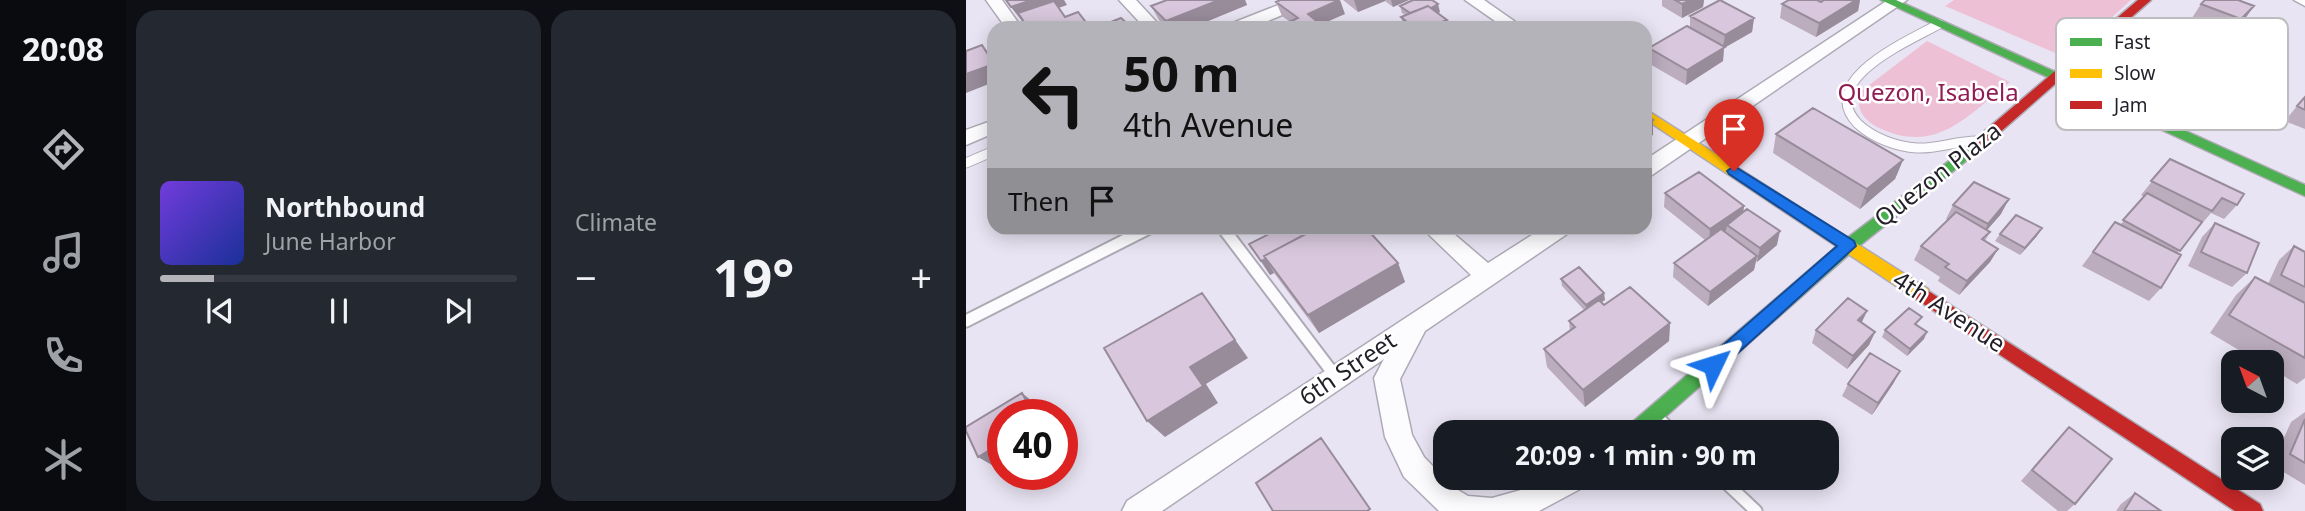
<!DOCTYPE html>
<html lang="en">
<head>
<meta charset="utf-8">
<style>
	body { margin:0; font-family:"Noto Sans",sans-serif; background:#242831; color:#f1f3f6; height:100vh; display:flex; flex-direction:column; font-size:26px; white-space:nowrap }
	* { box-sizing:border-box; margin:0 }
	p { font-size:23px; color:#9ea1a6 }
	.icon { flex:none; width:38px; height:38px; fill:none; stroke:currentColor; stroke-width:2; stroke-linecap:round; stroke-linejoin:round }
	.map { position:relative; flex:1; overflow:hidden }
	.panel { display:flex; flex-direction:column; gap:10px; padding:10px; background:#0d0f14; width:840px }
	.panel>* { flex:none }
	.banner { position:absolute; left:21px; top:21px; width:665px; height:214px; border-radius:21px; box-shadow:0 4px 18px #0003; background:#b3b3b9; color:#111; overflow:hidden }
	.needle { width:46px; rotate:319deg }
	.tools { position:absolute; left:1255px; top:350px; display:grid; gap:14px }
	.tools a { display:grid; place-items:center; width:63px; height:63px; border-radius:14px; background:#171b24; box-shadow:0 4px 18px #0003; font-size:35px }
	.speed { position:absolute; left:21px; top:399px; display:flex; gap:14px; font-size:35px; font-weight:700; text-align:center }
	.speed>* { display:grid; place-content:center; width:91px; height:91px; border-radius:50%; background:#171b24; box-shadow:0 4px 18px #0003; line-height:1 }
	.speed .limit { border:10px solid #d22; background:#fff; color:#111 }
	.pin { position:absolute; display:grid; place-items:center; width:60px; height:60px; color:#fff; margin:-72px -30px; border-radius:50% 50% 50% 0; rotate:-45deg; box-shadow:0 0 7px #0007 }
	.pin .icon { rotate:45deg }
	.me { position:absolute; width:77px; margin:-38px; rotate:49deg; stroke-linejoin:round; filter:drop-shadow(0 0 5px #0008) }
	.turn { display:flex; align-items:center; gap:24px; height:147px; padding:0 21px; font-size:32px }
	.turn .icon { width:91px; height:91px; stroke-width:2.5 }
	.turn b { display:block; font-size:49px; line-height:60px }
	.then { display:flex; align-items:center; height:66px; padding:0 21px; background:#0003; gap:14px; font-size:26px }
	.big { font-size:52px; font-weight:700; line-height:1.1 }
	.panel .widget { flex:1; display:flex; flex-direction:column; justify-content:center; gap:10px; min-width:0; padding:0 24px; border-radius:21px; background:#242831 }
	.song { display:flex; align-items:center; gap:21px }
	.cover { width:84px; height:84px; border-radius:10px; background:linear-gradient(135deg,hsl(260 70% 55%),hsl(230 70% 35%)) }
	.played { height:7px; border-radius:4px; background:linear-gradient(90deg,#b3b3b9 15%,#363941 15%) }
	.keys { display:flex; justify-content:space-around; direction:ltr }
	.heat { display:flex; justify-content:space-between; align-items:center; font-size:38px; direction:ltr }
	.panel .tiles { flex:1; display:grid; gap:10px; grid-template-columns:repeat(2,1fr) }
	.trip { position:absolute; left:467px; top:420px; width:406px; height:70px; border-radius:21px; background:#171b24; box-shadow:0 4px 18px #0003; font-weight:700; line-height:70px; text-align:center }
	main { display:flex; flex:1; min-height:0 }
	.tab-bar { display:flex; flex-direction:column; width:126px; justify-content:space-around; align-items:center; background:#090b0e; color:#9ea1a6 }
	.tab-bar .icon { width:49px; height:49px }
	.tab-bar .selected { color:#b3b3b9 }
	.tab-bar b { font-size:32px; color:#f1f3f6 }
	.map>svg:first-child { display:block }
	.green { fill:#eec0d6 }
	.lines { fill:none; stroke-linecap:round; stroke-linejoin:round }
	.lane-far1-casing { stroke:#aeaab5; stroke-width:11 }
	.lane-casing { stroke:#aeaab5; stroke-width:15 }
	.street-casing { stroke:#aeaab5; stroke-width:3 }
	.fast-casing { stroke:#aeaab5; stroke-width:3 }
	.slow-casing { stroke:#aeaab5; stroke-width:3 }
	.jam-casing { stroke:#aeaab5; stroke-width:3 }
	.lane-far1 { stroke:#fcfbfd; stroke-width:9 }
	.lane { stroke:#fcfbfd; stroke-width:11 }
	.street { fill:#fcfbfd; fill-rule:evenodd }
	.fast { fill:#4caf50; fill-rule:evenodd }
	.slow { fill:#ffc107; fill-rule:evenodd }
	.jam { fill:#c62828; fill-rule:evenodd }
	.wall { fill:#bbacbe }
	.shaded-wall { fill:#988c9b }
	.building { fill:#d9c8dd; stroke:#988c9b; stroke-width:2 }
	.route { fill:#1a73e8; stroke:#114b97; stroke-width:2 }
	.labels { text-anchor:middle; stroke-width:5; stroke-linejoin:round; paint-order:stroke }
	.park-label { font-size:24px; fill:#911d55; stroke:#fff }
	.street-label { font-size:24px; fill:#221f28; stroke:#fff }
	.key { fill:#fff; stroke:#bdbcbe; stroke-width:2 }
	.key-label { font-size:19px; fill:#221f28 }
</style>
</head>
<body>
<main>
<nav class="tab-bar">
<b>20:08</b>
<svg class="icon selected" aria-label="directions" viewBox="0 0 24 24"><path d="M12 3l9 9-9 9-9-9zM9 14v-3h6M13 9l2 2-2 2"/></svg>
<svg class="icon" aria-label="music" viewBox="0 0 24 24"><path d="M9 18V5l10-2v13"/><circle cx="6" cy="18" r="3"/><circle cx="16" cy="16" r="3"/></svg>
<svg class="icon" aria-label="phone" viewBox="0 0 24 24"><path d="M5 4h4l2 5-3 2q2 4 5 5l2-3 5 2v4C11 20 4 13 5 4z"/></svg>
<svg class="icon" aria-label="climate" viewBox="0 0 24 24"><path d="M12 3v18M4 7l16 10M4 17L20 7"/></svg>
</nav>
<section class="panel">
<div class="tiles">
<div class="widget">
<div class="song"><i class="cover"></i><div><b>Northbound</b><p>June Harbor</p></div></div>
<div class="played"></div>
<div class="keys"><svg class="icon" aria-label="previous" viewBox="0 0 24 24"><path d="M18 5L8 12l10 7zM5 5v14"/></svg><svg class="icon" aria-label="pause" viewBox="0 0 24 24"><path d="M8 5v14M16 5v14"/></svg><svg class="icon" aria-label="next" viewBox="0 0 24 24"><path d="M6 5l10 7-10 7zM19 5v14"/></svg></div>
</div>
<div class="widget"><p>Climate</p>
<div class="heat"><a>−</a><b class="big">19°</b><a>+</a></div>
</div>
</div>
</section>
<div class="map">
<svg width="1339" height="511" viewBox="0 0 1339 511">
	<rect width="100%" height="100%" fill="#e9e4f3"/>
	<path class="green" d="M988 0H1165L1101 58 979 6Z
		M961 41 1044 82C1001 116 970 156 911 127 896 119 890 108 894 92Z"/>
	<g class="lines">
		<g class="lane-far1-casing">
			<path id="lane-far1" d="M973 24C943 41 849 80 892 124 907 138 931 147 951 148 971 149 990 141 1010 141
				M1150 104 1217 42
				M0 163 28 151"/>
		</g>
		<g class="lane-casing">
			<path id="lane" d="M257 228 370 377
				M0 321 183 228
				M691 417 707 432
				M755 478 790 511"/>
		</g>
		<g class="street-casing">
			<path id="street" d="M20 0H36L56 28H40Z
				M153 0H170L196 28H179Z
				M325 0H347L345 3 285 28H262L264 24Z
				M499 0H518L558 28H539Z
				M922 0H941L686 175 679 177V160Z
				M1328 0H1339V6Z
				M28 120V133L0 145V130Z
				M456 228H481L522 263 577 228H604L601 234 459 331 434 379 446 435 458 457 487 487 502 496 526 498 555 490 578 478H620L616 488 573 511H473L438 477 419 437 408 378 418 359 196 511H156L161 501 505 275Z"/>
		</g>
		<g class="fast-casing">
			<path id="fast" d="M915 0H930L1339 185V196Z
				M1011 140 1016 142 1018 145 1016 148 888 250 682 432H660L662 426 876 242Z"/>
		</g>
		<g class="slow-casing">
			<path id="slow" d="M679 109 962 289 964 294 962 299H950L679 119Z"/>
		</g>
		<g class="jam-casing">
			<path id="jam" d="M1172 0H1185L1016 148H1006L1004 145 1006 142Z
				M956 287 1294 504 1297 511H1269L950 299 948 294 950 289Z"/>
		</g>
		<use href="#lane-far1" class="lane-far1"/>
		<use href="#lane" class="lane"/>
		<use href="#street" class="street"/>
		<use href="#fast" class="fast"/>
		<use href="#slow" class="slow"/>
		<use href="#jam" class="jam"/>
	</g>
	<path class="wall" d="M201 0H279L281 5 225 28H201L193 20 185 6Z
		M377 0H443L427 7 419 1 392 12Z
		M696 0H738L737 7 716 18 696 6Z
		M823 0H894L892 11 850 37 814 18 816 4Z
		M310 2 379 14 324 22 316 16Z
		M1235 4 1288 6 1278 20 1266 32 1276 36 1282 28 1306 32 1296 43 1309 48 1273 94 1214 71 1234 41 1252 47 1263 32 1226 18Z
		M434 6 474 12 472 13 482 28H438L435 17 439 15 436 13Z
		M724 16 788 18 786 32 758 48 757 61 720 85 682 63 683 48 724 28Z
		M1161 27 1191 54 1182 68 1147 58 1152 41Z
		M1339 96V129L1319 121Z
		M810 134 937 160 929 179 894 209 807 153Z
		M1204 159 1271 205 1258 219 1245 213 1211 253 1195 288 1183 301 1116 266 1149 222 1154 225 1178 197 1175 195Z
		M699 193 778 206 777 212 811 245 791 262 790 261 788 270 742 306 707 277 708 263 739 240 698 207Z
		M987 205 1035 214 1021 230 1024 232 1019 241 1032 249 1024 262 993 295 972 281 974 277 948 260 955 246 982 220 980 219Z
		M1249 223 1281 273 1266 287 1222 266 1236 237Z
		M1034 234 1071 236 1054 255 1029 241Z
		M283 244 432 263 439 282 353 333 308 273 304 275Z
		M1328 246 1339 252V378L1331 384 1306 369V362H1293L1244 333 1270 295 1289 277 1302 284 1313 260Z
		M595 279 639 300 635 302 638 305 704 323 703 341 619 407 581 367 578 349 604 331 603 321 618 310 596 286Z
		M901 311 895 323 909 332 903 345 881 369 846 343 850 330Z
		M952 324 951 325 958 339 941 356 916 337 919 330Z
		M934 371 927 384 906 415 876 396 882 384Z
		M1339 412V485L1306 465 1325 422Z
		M1103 427 1109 504 1101 511H1092L1055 481 1092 439Z
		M1169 493 1195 511H1150L1155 504Z"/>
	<path class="shaded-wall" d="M66 0H98L101 5 56 21 45 7Z
		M253 0H279L281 5 225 28H204L200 21Z
		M374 0 379 14 347 28 342 14Z
		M388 0H419V1L392 12Z
		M425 0H443L427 7Z
		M725 0H738L737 7 716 18V4Z
		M890 0H894L892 11 850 37 853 23Z
		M472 4 474 12 449 23 447 16Z
		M1288 6 1278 20 1265 33 1275 19Z
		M788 18 786 32 758 48 757 61 720 85 721 70 757 47 759 35Z
		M481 20 482 28H461Z
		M16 45 28 60V82L0 93V74Z
		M687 120V135L679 140V125Z
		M937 160 929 179 894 209 901 189Z
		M1043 199 1035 214 1014 238 1022 224Z
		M778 206 776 220 761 225 760 231 743 243 744 229Z
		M1076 228 1071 236 1054 255 1059 248Z
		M814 231 811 245 791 262 794 248Z
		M1032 249 1024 262 993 295 1001 281Z
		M791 256 788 270 742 306 744 292Z
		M300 259 308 273 304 275 295 261Z
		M432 263 439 282 353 333 342 315Z
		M236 293 282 358 240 384 252 403 199 437 181 421Z
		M638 293 639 300 620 312V305Z
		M901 311 895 324 892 320Z
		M704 323 703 341 619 407 617 390Z
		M909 332 903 345 881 369 887 356Z
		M961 332 958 339 941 356 944 349Z
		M934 371 927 384 906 415 912 403Z
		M56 393 72 406 77 415H68Z
		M37 442V464L31 468 12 457Z"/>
	<path class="building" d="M40 0H66L45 7Z
		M201 0H253L200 21 185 6Z
		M314 0H373L342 14 359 28H310L332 18 310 2Z
		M447 0H466L472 4 465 8 462 6 444 13 434 6Z
		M709 0H725L716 4Z
		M754 0 788 18 759 35 724 16Z
		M823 0H851L855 2 858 0H890L853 23 816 4Z
		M1239 0H1272L1288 6 1275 19 1235 4Z
		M88 1 99 17 112 12 122 25 114 28H62L52 13Z
		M462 6 481 20 461 28H448L435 17Z
		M155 18 166 28H130Z
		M721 26 759 47 721 70 683 48Z
		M16 45 28 64 0 74V51Z
		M1339 97V110L1331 106Z
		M847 108 937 160 901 189 810 134Z
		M679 115 687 120 679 125Z
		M1204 159 1278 194 1271 205 1256 198 1246 211 1185 181Z
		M733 172 778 206 744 229 699 193Z
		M1008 182 1043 199 1022 224 987 205Z
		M1181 193 1236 222 1214 251 1157 220Z
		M781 209 814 231 794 248 761 225Z
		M990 212 1024 232 1016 239 1032 249 1001 281 979 267 983 264 955 246Z
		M1050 215 1076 228 1059 248 1034 234Z
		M1149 222 1215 255 1195 288 1127 252Z
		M1249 223 1293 243 1281 273 1235 252Z
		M315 228H351L298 256 300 259 295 261 283 244Z
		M351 228H400L432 263 342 315 298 256Z
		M755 229 791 256 744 292 708 263Z
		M1328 246 1339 252V287L1315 275Z
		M613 267 638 293 620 305 595 279Z
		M1289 277 1339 303V358L1263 315Z
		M664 287 704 323 617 390 578 349 609 327 603 321 633 300 638 305Z
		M236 293 269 340 224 367 237 386 181 421 138 348Z
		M882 298 901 311 892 320 909 332 887 356 850 330Z
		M943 308 956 317 949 324 961 332 944 349 919 330Z
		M904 353 934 371 912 403 882 384Z
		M56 393 68 415H37V442L12 457 0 431V427Z
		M1339 419V463L1324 454Z
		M1103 427 1146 459 1109 504 1066 470Z
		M355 438 404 509 401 511H307L290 483Z
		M1169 493 1195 511H1158Z"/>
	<path class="route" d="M768 166 888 241 890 246 753 370 747 372 741 370 738 365 741 359 871 246 763 174 761 171Z"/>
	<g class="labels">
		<g class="park-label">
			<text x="962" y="101">Quezon, Isabela</text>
		</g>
		<g class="street-label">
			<text transform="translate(972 175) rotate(-38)" y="8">Quezon Plaza</text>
			<text transform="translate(983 312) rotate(33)" y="8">4th Avenue</text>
			<text transform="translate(382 369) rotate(-34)" y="8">6th Street</text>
		</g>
	</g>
	<rect x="1090" y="18" width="232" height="112" rx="10" class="key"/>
	<rect x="1104" y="38" width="32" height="8" fill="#4caf50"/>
	<rect x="1104" y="69" width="32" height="9" fill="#ffc107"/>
	<rect x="1104" y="101" width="32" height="8" fill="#c62828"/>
	<g class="key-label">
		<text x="1148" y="49">Fast</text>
		<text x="1148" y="80">Slow</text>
		<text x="1148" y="112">Jam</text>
	</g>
</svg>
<div class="tools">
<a><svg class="needle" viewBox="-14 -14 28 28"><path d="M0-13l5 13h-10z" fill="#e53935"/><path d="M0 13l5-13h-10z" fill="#9ea1a6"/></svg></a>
<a><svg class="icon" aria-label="layers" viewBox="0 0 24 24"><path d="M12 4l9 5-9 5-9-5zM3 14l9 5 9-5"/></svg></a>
</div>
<div class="speed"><div class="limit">40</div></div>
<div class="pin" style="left:768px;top:171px;background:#d93025"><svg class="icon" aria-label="arrive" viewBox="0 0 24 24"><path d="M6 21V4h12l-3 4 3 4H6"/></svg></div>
<svg class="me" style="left:747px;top:365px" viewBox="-20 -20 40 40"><path d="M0-17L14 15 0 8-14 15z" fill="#1a73e8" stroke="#fff" stroke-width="4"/></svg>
<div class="trip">20:09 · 1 min · 90 m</div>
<div class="banner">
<div class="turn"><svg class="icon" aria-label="left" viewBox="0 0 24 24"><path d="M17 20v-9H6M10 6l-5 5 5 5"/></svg><div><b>50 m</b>4th Avenue</div></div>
<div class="then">Then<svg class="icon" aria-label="arrive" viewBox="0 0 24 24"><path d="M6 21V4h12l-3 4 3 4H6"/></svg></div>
</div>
</div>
</main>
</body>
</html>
